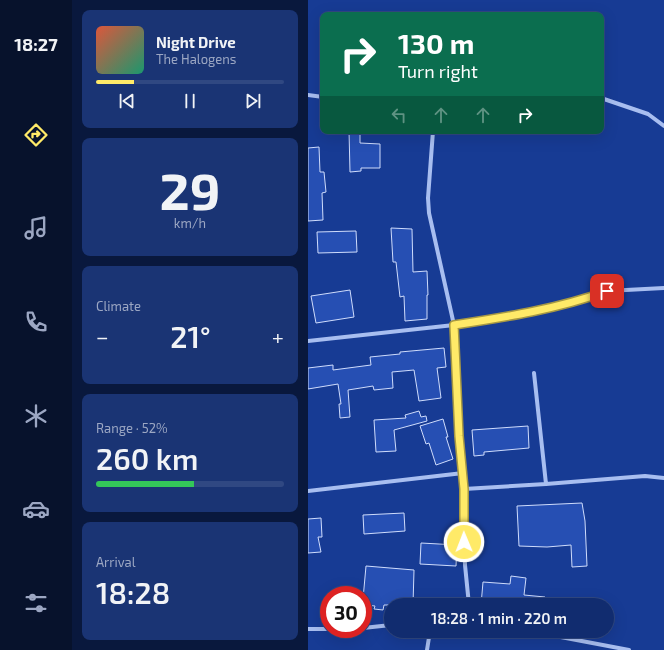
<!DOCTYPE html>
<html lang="en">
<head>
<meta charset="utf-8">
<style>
	body { margin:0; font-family:"Exo 2",sans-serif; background:#1a3474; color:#f1f3f6; height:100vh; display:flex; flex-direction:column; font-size:15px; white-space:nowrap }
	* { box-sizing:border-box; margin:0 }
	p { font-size:13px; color:#9ca7c3 }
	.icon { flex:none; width:22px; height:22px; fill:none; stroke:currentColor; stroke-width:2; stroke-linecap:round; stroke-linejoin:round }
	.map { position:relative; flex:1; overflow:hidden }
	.details { display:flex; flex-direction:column; gap:10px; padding:10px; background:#09183d; width:236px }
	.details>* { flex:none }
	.hud { position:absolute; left:12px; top:12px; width:284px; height:122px; border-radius:8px; box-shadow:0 4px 16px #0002,0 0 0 1px #304882; background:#0b6e4f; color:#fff; overflow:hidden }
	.speed { position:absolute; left:12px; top:586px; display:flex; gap:8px; font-size:20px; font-weight:700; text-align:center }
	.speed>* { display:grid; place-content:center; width:52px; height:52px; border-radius:50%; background:#112c6f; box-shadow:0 4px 16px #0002,0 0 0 1px #304882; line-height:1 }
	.speed .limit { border:6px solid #d22; background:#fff; color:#111 }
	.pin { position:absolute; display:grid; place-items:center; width:34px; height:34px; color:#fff; margin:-17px; border-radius:8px; box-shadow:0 2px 6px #0006 }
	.me { position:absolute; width:44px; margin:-22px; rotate:359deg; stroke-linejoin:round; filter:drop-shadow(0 0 3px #0008) }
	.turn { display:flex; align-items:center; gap:14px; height:84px; padding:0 12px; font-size:18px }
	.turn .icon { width:52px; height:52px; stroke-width:2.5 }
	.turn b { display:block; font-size:28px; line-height:34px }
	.lanes { display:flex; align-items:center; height:38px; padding:0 12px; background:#0003; justify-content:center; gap:20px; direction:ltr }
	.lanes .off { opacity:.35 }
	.big { font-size:30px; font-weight:600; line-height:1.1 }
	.details .tile { flex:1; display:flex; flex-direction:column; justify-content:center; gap:6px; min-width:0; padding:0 14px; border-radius:8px; background:#1a3474 }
	.details .dial { align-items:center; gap:0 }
	.dial b { font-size:52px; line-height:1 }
	.song { display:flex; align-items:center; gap:12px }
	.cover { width:48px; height:48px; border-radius:6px; background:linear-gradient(135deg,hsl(10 70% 55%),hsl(160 70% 35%)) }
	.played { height:4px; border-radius:2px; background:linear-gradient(90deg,#ffea68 20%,#304882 20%) }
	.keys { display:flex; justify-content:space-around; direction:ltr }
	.heat { display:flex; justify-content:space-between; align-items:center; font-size:22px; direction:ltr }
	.charge { height:6px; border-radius:3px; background:linear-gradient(90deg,#34c759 52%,#304882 0) }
	.trip { position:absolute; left:76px; top:598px; width:230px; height:40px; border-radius:20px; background:#112c6f; box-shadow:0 4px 16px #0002,0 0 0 1px #304882; font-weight:600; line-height:40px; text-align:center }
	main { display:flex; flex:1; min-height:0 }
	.tabs { display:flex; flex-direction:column; width:72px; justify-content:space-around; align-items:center; background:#07122c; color:#9ca7c3 }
	.tabs .icon { width:28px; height:28px }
	.tabs .on { color:#ffea68 }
	.tabs b { font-size:18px; color:#f1f3f6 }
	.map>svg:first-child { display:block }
	.building { fill:#264fb3; stroke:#cfdcfc }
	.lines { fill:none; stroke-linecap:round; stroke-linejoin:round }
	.street { stroke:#a8bef0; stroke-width:4 }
	.route-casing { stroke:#a69844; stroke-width:10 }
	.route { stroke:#ffea68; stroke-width:7 }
</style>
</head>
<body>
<main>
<nav class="tabs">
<b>18:27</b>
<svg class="icon on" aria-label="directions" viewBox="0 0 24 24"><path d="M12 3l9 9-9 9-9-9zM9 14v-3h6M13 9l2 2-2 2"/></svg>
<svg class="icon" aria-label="music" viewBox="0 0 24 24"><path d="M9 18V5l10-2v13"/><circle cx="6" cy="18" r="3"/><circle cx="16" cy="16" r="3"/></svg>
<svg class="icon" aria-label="phone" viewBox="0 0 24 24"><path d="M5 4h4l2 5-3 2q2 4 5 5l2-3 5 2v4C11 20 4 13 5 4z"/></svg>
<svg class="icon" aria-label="climate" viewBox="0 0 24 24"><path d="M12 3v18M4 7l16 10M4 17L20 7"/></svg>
<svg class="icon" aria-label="car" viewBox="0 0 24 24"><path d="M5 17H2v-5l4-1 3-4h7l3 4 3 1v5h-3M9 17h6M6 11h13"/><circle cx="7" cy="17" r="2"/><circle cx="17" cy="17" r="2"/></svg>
<svg class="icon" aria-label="filters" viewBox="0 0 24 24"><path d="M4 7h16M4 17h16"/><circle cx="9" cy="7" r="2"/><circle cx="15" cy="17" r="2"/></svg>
</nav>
<section class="details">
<div class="tile">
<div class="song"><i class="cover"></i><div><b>Night Drive</b><p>The Halogens</p></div></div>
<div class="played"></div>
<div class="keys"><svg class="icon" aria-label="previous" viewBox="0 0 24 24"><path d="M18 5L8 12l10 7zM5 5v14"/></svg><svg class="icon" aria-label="pause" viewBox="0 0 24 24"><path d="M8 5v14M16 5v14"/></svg><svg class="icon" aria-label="next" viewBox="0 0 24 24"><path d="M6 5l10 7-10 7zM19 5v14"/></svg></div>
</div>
<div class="tile dial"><b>29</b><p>km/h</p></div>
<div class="tile"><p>Climate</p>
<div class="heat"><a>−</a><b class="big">21°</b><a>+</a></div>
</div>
<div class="tile"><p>Range · 52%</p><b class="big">260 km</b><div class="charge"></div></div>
<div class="tile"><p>Arrival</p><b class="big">18:28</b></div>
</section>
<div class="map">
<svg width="356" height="650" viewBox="0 0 356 650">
	<rect width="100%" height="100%" fill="#173b94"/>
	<path class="building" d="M41 131H52V143L72 144V168H53V171L42 172Z
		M11 147 12 172H16L18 192 14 193 15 220 0 221V148Z
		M83 228 104 229 105 272 119 271 120 295H119V319L97 321 96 296 92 297 88 262H85Z
		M48 231 49 252 10 253 9 232Z
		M42 290 46 317 8 323 3 296Z
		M136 348 138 367 129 368 133 398 111 401 106 370 84 372 85 388 66 390 65 386 40 390 42 417 32 418 31 404H33L30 384 0 389V368L25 365V370L63 365 62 357 92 354V352Z
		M111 411 113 417 118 416 119 421 86 430 88 451 68 452 66 420 98 418 97 415Z
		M135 419 140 437H138L145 459 128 465 121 443 118 444 112 426Z
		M220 426 221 448 176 452V455L166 456 164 430Z
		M274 503 277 521 279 566 264 567 263 545 239 547 211 546 209 506Z
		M96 513 97 531 56 534 55 515Z
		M13 518 14 537H10L13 552 0 553V519Z
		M113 543 149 545 148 566 112 564Z
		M58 566 106 570 105 605H76L75 610 66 609 67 606 58 605 59 599H55Z
		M203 576 218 578 216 595 237 597 236 605H173L175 582 202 584Z"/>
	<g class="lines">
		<path class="street" d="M0 95 15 97
			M293 98 340 114 356 126
			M125 131 120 198 121 213 146 325 151 436 156 489 157 565 161 605
			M0 341 146 325 217 314 284 296 299 291 356 288
			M226 373 238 484
			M156 489 238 484 337 476 356 478
			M0 491 155 473
			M55 628 83 625
			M0 629H49
			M221 631 321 650
			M119 650 122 631"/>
	</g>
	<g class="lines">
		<g class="route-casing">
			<path id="route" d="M156 542V489L151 436 146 325C198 317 250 309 299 291"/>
		</g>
		<use href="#route" class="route"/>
	</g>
</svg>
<div class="speed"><div class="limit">30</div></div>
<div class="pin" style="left:299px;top:291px;background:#d93025"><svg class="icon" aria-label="arrive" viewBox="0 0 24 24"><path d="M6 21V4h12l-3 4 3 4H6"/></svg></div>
<svg class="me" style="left:156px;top:542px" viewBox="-20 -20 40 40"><circle r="17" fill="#ffea68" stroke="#fff" stroke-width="3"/><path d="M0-11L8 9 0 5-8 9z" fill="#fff"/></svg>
<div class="trip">18:28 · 1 min · 220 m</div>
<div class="hud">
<div class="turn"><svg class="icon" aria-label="right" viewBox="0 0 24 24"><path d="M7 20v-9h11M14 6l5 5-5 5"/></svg><div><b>130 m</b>Turn right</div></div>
<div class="lanes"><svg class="icon off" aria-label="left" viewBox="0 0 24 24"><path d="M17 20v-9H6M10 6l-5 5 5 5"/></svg><svg class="icon off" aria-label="ahead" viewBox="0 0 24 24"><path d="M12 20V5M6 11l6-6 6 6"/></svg><svg class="icon off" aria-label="ahead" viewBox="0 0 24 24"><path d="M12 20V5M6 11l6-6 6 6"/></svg><svg class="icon" aria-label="right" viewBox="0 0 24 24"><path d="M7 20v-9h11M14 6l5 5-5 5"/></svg></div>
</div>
</div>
</main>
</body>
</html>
